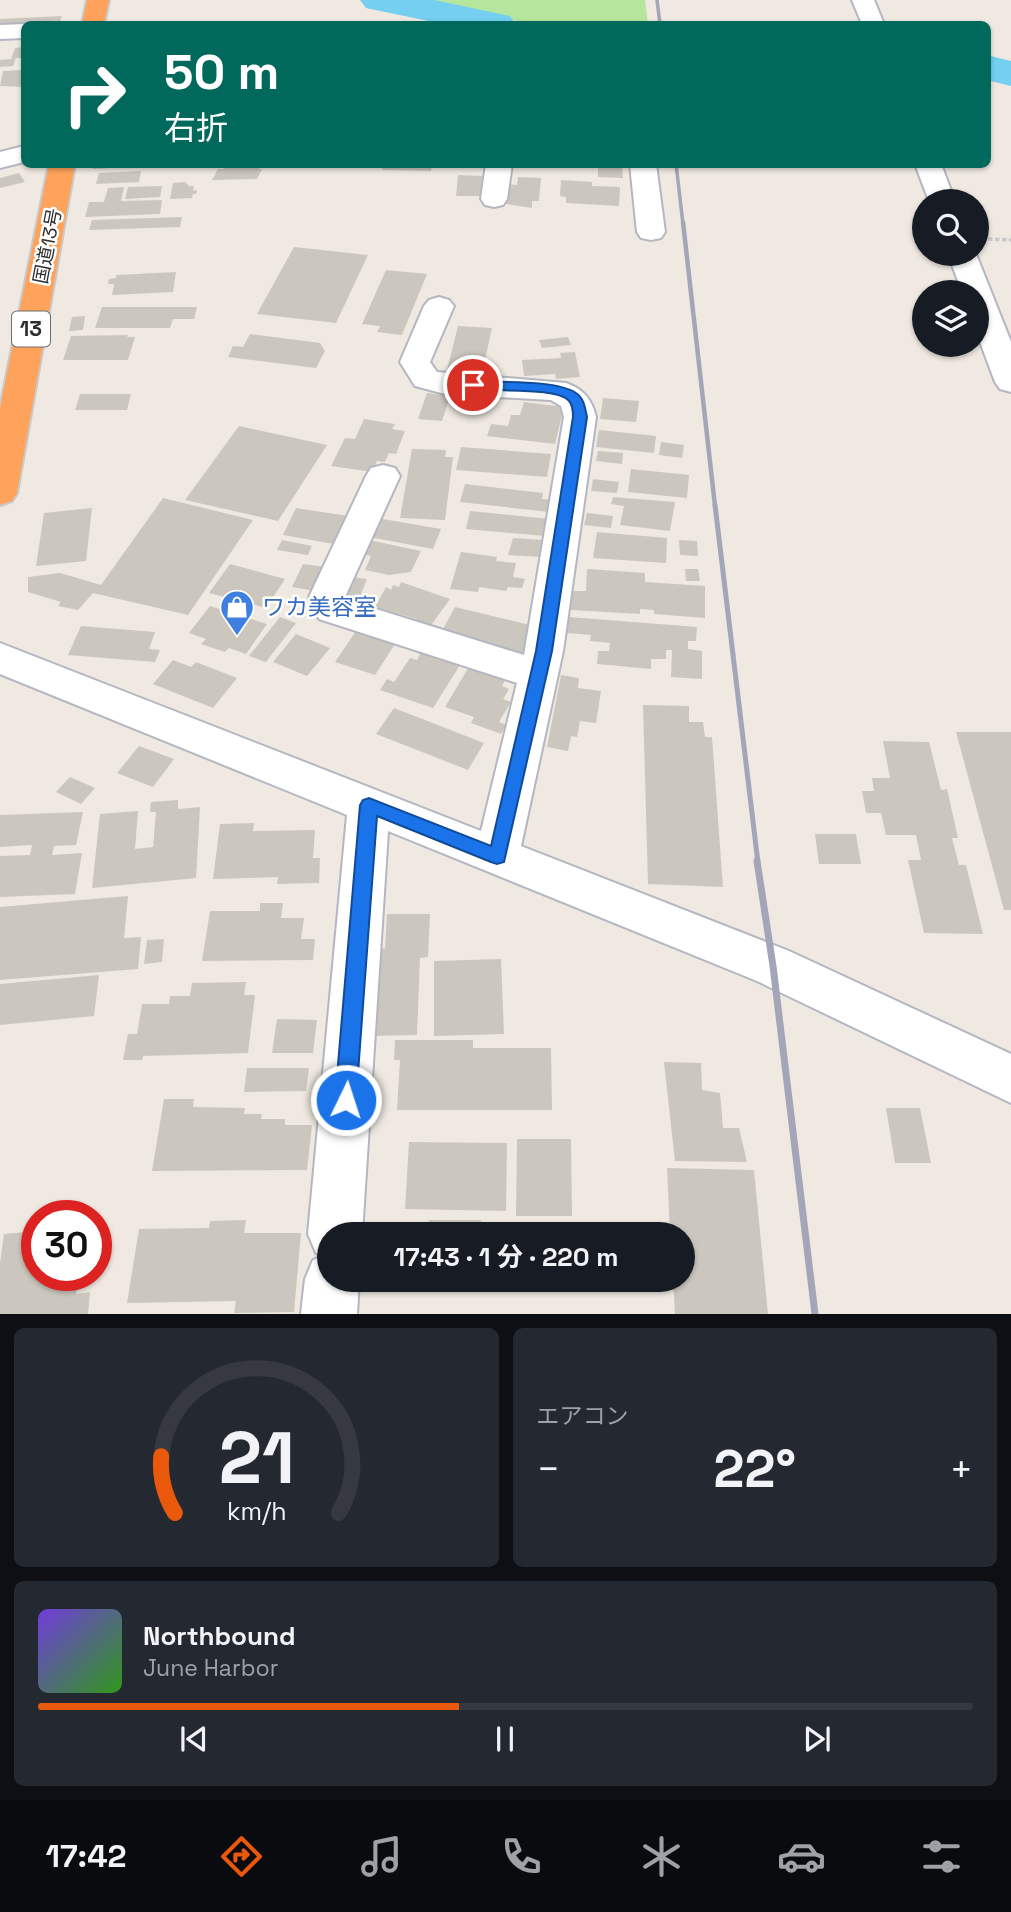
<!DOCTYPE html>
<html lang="ja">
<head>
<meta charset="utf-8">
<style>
	body { margin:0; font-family:"Space Grotesk","Noto Sans JP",sans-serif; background:#242831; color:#f1f3f6; height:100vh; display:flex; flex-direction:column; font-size:26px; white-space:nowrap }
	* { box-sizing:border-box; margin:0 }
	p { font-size:23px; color:#9ea1a6 }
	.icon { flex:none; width:38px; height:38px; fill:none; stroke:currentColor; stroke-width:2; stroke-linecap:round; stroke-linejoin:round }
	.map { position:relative; height:1314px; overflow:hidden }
	.panel { display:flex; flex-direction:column; gap:14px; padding:14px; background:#0d0f14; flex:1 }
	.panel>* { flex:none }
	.hud { position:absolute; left:21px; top:21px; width:970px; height:147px; border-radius:10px; box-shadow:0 2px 5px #0004; background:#00695c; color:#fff; overflow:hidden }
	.fabs { position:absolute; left:912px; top:189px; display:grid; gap:14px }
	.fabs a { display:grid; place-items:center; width:77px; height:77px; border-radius:50%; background:#171b24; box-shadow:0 2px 5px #0004; font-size:35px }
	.speed { position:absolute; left:21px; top:1200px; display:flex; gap:14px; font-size:35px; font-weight:700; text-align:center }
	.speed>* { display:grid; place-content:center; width:91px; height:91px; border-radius:50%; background:#171b24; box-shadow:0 2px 5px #0004; line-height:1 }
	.speed .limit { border:10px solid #d22; background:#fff; color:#111 }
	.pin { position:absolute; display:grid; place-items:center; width:60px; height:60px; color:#fff; margin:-30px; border:4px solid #fff; border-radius:50%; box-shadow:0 2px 7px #0007 }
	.me { position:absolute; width:77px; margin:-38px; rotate:4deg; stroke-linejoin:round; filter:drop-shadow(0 0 5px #0008) }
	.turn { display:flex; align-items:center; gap:24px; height:147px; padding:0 28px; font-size:32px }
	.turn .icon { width:91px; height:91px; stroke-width:2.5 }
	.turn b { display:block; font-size:49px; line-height:60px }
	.big { font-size:52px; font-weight:700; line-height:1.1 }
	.panel .tile { flex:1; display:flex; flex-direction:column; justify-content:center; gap:10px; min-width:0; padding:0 24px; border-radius:10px; background:#242831 }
	.panel .dial { align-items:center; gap:0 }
	.dial svg { height:182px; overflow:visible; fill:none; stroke:#363941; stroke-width:7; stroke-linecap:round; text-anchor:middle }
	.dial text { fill:#f1f3f6; stroke:none }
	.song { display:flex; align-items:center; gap:21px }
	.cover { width:84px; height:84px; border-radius:10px; background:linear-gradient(135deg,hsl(260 70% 55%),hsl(110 70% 35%)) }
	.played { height:7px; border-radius:4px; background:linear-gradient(90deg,#ea580c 45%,#363941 45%) }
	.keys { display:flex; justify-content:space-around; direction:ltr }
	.heat { display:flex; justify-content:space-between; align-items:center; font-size:38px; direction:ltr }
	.panel .tiles { flex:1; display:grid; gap:14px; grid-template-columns:1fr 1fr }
	.tile:last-child { grid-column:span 2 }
	.trip { position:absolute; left:317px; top:1222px; width:378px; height:70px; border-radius:35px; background:#171b24; box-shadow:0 2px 5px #0004; font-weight:700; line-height:70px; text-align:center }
	.tab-bar { display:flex; height:112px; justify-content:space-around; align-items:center; background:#090b0e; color:#9ea1a6 }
	.tab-bar .icon { width:49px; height:49px }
	.tab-bar .active { color:#ea580c }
	.tab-bar b { font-size:32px; color:#f1f3f6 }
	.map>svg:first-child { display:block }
	.green { fill:#b6e59e }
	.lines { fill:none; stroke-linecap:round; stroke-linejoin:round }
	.river { fill:#75cff0; fill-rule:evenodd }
	.building { fill:#cbc7bf }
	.minor-casing { stroke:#b4b7c1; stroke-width:4 }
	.highway-casing { stroke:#c9c9c9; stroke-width:4 }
	.path { stroke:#c9c9c9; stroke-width:3.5; stroke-dasharray:4.5 2.5; stroke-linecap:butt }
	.minor { fill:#fff; fill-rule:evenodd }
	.highway { fill:#ffa35c; fill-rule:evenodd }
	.rail-far3 { stroke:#a3a6b8; stroke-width:3.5 }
	.rail-far2 { stroke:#a3a6b8; stroke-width:4.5 }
	.rail-far1 { stroke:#a3a6b8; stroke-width:5 }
	.rail { stroke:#a3a6b8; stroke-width:7 }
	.route { fill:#1a73e8; stroke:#114b97; stroke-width:2 }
	.labels { text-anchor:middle; stroke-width:5; stroke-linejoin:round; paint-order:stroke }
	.far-street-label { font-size:19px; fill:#2e2e2e; stroke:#fff }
	.shield { fill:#fff; stroke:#6d6d6d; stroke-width:2 }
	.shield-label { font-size:21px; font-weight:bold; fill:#2e2e2e }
	.shop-label { font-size:23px; fill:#366cbe; stroke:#fff; text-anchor:start }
</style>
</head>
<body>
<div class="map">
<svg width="1011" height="1314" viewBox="0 0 1011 1314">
	<rect width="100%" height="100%" fill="#efe9e1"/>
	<path class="green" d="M415 0H645L648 24H533Z"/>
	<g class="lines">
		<path class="river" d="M360 0H434L510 16 515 24H443L366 8Z
			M987 55 1011 61V86L987 80Z"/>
	</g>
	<path class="building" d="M62 16 59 24H24L0 29V19Z
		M24 47V58H16L13 66 0 67V60L11 59 15 48Z
		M24 70V87L0 86 3 71Z
		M94 164H129V167L93 169Z
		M227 164 261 166 259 169H262L257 179 212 180 218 169H224Z
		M383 164H432L431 171 382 170Z
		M519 164H557V168L519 167Z
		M598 164H622L623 178 598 177Z
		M141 171 139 182 96 184 99 173Z
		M19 173 25 182 0 188V178Z
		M458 175 486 176 484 196H456Z
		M518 177 541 178 539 201H532V208L501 203 503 184 517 185Z
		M561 180 592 182V186L620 187 619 206 566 203V197L560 196Z
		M185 182 189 186H194L193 191 197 190 196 194H193L192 198 170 199 173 183Z
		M162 186 160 197 125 199 128 187Z
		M124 187 121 201 162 200 160 214 85 217 89 202H104L108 188Z
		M182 217 180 227 89 230 92 220Z
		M294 247 368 255 336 323 257 314Z
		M386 270 427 274 402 335 377 332 380 326 362 324Z
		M176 272 173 292 112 295 114 284H108L109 279 116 278V275Z
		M102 307H197L194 319H173L170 328H95Z
		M85 316 83 330 69 331 72 317Z
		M458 326 492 328 485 360 481 359 479 372 447 370Z
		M250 334 320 343 325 351 316 368 228 357 233 346 243 347Z
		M128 335 127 337H135L128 360H63L71 336Z
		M568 337 571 345 542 348 539 340Z
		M575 352 580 377 556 379 555 374 524 376 522 360 561 358 560 353Z
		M427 393 450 396 442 421 418 419Z
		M80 394H131L127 410H75Z
		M603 398 639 401 636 422 600 419Z
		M524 402 564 407 555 444 487 436 491 424 508 426 511 415H520Z
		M364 419 395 424 392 429 405 431 396 454 389 453 385 462 377 461 372 472 331 466 345 438 355 439Z
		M239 426 327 445 278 521 185 500Z
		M599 430 656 436 654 453 596 447Z
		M661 442 684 445 682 458 659 455Z
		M461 447 551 454 547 477 456 470Z
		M412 449 446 450 445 457H453L445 520 400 518Z
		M598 451 623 453 622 464 596 461Z
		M631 469 689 475 687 498 628 492Z
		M593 479 619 482 617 493 591 491Z
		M465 484 543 493 542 499 551 500 549 512 460 502Z
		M613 497 675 502 670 531 620 525 624 506 611 504Z
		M163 498 253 520 188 615 93 593 78 610 58 606 61 602 28 592V577L60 573 101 585Z
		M92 508 86 561 36 566 44 513Z
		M296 508 348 516 334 544 283 535Z
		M470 511 549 519 545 536 466 529Z
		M587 513 613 516 611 528 584 525Z
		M377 518 441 529 433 549 369 537Z
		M597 532 667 538 666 563 593 558Z
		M513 538 543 540 540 557 508 555Z
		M282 540 312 546 308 555 277 550Z
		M369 540 421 551 411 572 389 575 365 570 371 556 362 554Z
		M679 540 697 541 698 556 680 555Z
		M461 552 497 557 496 561 516 563 513 577 525 579 522 588 508 587 506 591 479 587 478 592 450 589Z
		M230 564 285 579 266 608 209 593Z
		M303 564 325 567 314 591 292 587Z
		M587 569 645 573V582L705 586V618L654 614V610L640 609V614L571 610 572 591H586Z
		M685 569H698L700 581H686Z
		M352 577 367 579 361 594 372 597 367 608 343 602Z
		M401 582 450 599 429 628 414 623 417 619 375 607 386 587 391 590 393 585 399 587Z
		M210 606 267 624 246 654 229 648 225 652 201 644 206 639 189 633Z
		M455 607 530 625 521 657 442 631Z
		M280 617 296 623 266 662 249 656Z
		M569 617 697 627 696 641H688V649L702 651V679L671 677 672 650H666V659H651V669L597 664 598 651H609L610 643 590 641 591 635 567 633Z
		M81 626 155 632 149 649 160 650 155 662 68 655Z
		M356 631 395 644 375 675 335 662Z
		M296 634 330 648 307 676 273 662Z
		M421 652 460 665 433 708 380 690 387 679 394 682 410 658 417 660Z
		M173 660 191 667 196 662 237 678 213 708 153 684Z
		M470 665 507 677 502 686 509 689 503 699 511 702 499 722 506 725 501 734 471 723 474 717 445 707Z
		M561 675 579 678 578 688 601 691 596 723 580 721 577 737 571 736 568 751 547 747Z
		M643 705 689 706V722H703L705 737H712L723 887 648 884Z
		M394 708 484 743 468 770 376 734Z
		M956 732H1011V910H1004Z
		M883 741 929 742 941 790 947 789 958 838H952L959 865H966L983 934 924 933 908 860H921L916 835H886L881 813H866L862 791H874L872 778H890Z
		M139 746 174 759 153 787 117 773Z
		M70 777 95 788 81 804 56 792Z
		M178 800V809L200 807 196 878 92 888 100 814 138 811 135 849 153 847 156 812H150L151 802Z
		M83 812 76 845 54 846 52 855 82 853 75 894 0 897V856L30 855 32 845 0 847V815Z
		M254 823 253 831 315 830 313 858H320L319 883 277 884 278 877 213 879 220 824Z
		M815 834H856L861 864H819Z
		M128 896 124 938 141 937 138 969 0 980V907Z
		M260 903H283L281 918H304L301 939H315L313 960 202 961 210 911H260Z
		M387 914H430L428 957 420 958 417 1035 372 1036 378 947 385 949Z
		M164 939 162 962 144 964 147 940Z
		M501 959 504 1034 434 1036V961Z
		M99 975 94 1016 0 1025V984Z
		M246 982 244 995H255L248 1053 143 1056 142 1060H123L128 1034H137L142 1004H169L170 996H190L192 983Z
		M277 1019 317 1020 313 1053H272Z
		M395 1040H473V1048H551L552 1110H397L400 1060H394Z
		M664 1062 701 1063 702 1090 720 1093 723 1128H739L747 1162 675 1161Z
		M247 1068H309L306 1091 244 1092Z
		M164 1099H194L193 1107 245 1108 244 1114H262L261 1119H285V1125H312L307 1170 152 1171Z
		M886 1108H920L931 1163H895Z
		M517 1139H571L572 1216H516Z
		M409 1142 507 1143 506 1211 405 1209Z
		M667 1168 754 1170 768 1314H675L673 1279H682V1234H670Z
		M246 1220 244 1233H301L294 1312 234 1313 236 1301 127 1303 139 1229 209 1228 210 1221Z
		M429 1220H481L480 1228H509V1234H428Z
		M37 1231V1276H78L76 1294 90 1292 88 1314H0V1263L4 1234Z
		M426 1279H509V1286H426Z"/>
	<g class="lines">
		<g class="minor-casing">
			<path id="minor" d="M852 0H874L884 24H862Z
				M25 24 24 38 0 39V25Z
				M24 146V162L0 168V152Z
				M486 164H512L507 199 503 205 494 207 485 205 481 199Z
				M630 164H656L665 232 661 238 651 240 641 238 637 232Z
				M915 164H941L955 201H929Z
				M948 254H976L1011 342V392L1000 389 995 382 976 331V292H962Z
				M439 297 449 300 454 306 430 362 437 372 566 383C583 389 592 399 596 417L563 651 521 846 789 951 1011 1054V1103L757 981 388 831 362 1234H329V1279H359L357 1314H301L305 1279 313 1260 323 1256 316 1253 308 1234 347 815 0 674V643L481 831 517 683 319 619 309 597 366 476 371 468 383 465 395 468 400 476 345 597 347 600 524 655 564 417 561 406 551 400 445 394 415 386 400 362 424 306 429 300Z"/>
		</g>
		<g class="highway-casing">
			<path id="highway" d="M87 0H109L104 24H82Z
				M49 164H75L17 493 12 501 0 505V408Z"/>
		</g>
		<path class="path" d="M988 239 1011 240"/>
		<use href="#minor" class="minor"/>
		<use href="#highway" class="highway"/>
		<path class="rail-far3" d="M657 0 660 24
			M676 164 683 224"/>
		<path class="rail-far2" d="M683 222 715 506"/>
		<path class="rail-far1" d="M715 505 758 863"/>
		<path class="rail" d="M757 861 773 966 815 1314"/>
	</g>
	<path class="route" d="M473 381C499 383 555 379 576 393 584 398 585 408 587 417L552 651 504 862 497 864 491 862 377 816 356 1100 353 1107 346 1110 339 1107 335 1100 360 805 363 800 369 798 491 846 536 651 573 417C573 412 572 404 569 401 557 386 489 393 468 388L466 385Z"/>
	<defs>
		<g id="shop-pin" transform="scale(1.75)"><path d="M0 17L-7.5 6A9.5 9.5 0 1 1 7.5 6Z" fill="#3f7fe0" stroke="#fff"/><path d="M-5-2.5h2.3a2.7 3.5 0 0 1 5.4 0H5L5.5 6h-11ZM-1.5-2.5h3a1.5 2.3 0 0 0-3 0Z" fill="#fff"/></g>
	</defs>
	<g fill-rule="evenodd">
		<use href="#shop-pin" x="237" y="607"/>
	</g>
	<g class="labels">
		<g class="far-street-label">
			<text transform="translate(47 246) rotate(-79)" y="7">国道13号</text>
		</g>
		<rect class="shield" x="12" y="311.5" width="38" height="35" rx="5"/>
		<g class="shield-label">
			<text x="31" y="336">13</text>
		</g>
		<g class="shop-label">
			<text x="262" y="615">ワカ美容室</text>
		</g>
	</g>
</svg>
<div class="fabs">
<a><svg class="icon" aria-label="search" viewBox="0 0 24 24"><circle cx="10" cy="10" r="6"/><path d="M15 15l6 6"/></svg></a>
<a><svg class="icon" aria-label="layers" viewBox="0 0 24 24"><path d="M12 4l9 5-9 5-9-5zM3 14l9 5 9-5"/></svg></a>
</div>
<div class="speed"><div class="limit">30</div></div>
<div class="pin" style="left:473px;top:385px;background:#d93025"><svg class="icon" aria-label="arrive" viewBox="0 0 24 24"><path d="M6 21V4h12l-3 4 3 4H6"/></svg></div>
<svg class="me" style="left:346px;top:1100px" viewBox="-20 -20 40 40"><circle r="17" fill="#1a73e8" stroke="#fff" stroke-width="3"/><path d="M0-11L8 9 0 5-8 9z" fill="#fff"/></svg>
<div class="trip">17:43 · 1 分 · 220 m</div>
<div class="hud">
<div class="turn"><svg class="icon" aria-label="right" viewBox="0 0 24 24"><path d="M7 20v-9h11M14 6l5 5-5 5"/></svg><div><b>50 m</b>右折</div></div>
</div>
</div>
<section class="panel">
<div class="tiles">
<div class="tile dial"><svg viewBox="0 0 100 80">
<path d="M14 69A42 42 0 1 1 86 69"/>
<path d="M14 69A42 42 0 0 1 8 44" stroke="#ea580c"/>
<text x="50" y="56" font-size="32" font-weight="700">21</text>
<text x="50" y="72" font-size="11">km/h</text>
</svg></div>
<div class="tile"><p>エアコン</p>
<div class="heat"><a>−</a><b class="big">22°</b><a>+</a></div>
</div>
<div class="tile">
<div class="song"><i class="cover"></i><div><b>Northbound</b><p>June Harbor</p></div></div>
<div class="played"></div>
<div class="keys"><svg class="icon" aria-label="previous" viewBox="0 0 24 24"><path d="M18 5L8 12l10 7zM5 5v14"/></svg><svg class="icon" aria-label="pause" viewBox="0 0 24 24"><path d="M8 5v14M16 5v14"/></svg><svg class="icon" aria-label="next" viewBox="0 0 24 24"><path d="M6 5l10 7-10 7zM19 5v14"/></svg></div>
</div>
</div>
</section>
<nav class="tab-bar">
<b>17:42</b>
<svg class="icon active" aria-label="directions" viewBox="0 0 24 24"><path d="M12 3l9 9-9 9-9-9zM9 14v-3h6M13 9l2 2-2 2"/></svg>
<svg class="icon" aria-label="music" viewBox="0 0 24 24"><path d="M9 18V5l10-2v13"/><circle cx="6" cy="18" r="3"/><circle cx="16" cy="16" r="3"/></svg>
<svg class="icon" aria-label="phone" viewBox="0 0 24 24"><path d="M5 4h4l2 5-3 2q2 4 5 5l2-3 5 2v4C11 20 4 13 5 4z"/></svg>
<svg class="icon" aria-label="climate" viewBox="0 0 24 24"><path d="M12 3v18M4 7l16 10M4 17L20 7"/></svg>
<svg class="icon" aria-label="car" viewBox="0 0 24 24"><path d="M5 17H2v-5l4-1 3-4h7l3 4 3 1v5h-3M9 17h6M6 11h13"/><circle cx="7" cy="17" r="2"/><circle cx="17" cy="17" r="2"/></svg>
<svg class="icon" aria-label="filters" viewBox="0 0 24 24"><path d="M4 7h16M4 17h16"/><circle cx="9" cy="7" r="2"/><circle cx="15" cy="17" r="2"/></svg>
</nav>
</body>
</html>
